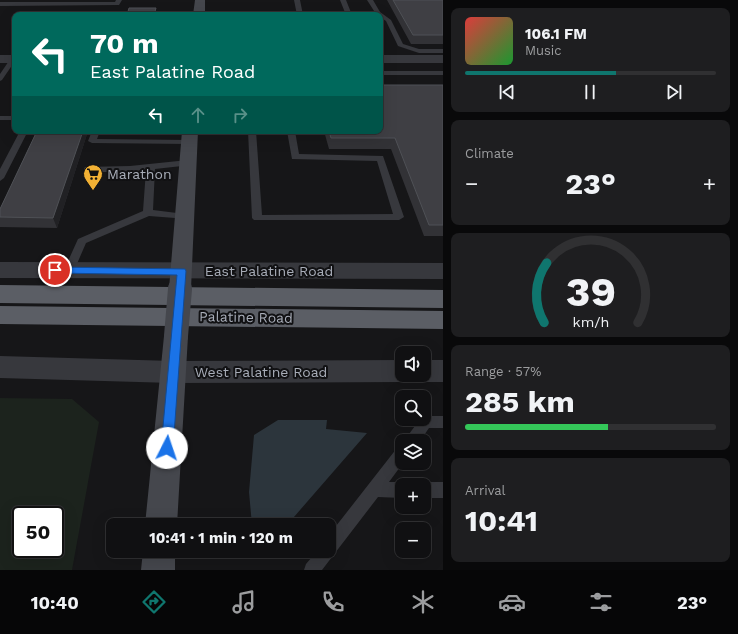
<!DOCTYPE html>
<html lang="en">
<head>
<meta charset="utf-8">
<style>
	body { margin:0; font-family:"Work Sans",sans-serif; background:#1e1e20; color:#f1f3f6; height:100vh; display:flex; flex-direction:column; font-size:15px; white-space:nowrap }
	* { box-sizing:border-box; margin:0 }
	p { font-size:13px; color:#9c9d9f }
	.icon { flex:none; width:22px; height:22px; fill:none; stroke:currentColor; stroke-width:2; stroke-linecap:round; stroke-linejoin:round }
	.map { position:relative; flex:1; overflow:hidden }
	.panel { display:flex; flex-direction:column; gap:8px; padding:8px; background:#09090a; width:295px }
	.panel>* { flex:none }
	.banner { position:absolute; left:12px; top:12px; width:371px; height:122px; border-radius:8px; box-shadow:0 4px 16px #0002,0 0 0 1px #303032; background:#00695c; color:#fff; overflow:hidden }
	.fabs { position:absolute; left:395px; top:346px; display:grid; gap:8px }
	.fabs a { display:grid; place-items:center; width:36px; height:36px; border-radius:8px; background:#101012; box-shadow:0 4px 16px #0002,0 0 0 1px #303032; font-size:20px }
	.speed { position:absolute; left:12px; top:506px; display:flex; gap:8px; font-size:20px; font-weight:700; text-align:center }
	.speed>* { display:grid; place-content:center; width:52px; height:52px; border-radius:50%; background:#101012; box-shadow:0 4px 16px #0002,0 0 0 1px #303032; line-height:1 }
	.speed .limit { border:2px solid #111; border-radius:6px; background:#fff; color:#111 }
	.pin { position:absolute; display:grid; place-items:center; width:34px; height:34px; color:#fff; margin:-17px; border:2px solid #fff; border-radius:50%; box-shadow:0 1px 4px #0007 }
	.me { position:absolute; width:44px; margin:-22px; rotate:4deg; stroke-linejoin:round; filter:drop-shadow(0 0 3px #0008) }
	.turn { display:flex; align-items:center; gap:14px; height:84px; padding:0 12px; font-size:18px }
	.turn .icon { width:52px; height:52px; stroke-width:2.5 }
	.turn b { display:block; font-size:28px; line-height:34px }
	.lanes { display:flex; align-items:center; height:38px; padding:0 12px; background:#0003; justify-content:center; gap:20px; direction:ltr }
	.lanes .off { opacity:.35 }
	.big { font-size:30px; font-weight:700; line-height:1.1 }
	.panel .tile { flex:1; display:flex; flex-direction:column; justify-content:center; gap:6px; min-width:0; padding:0 14px; border-radius:8px; background:#1e1e20 }
	.panel .dial { align-items:center; gap:0 }
	.dial svg { height:104px; overflow:visible; fill:none; stroke:#303032; stroke-width:7; stroke-linecap:round; text-anchor:middle }
	.dial text { fill:#f1f3f6; stroke:none }
	.song { display:flex; align-items:center; gap:12px }
	.cover { width:48px; height:48px; border-radius:6px; background:linear-gradient(135deg,hsl(0 70% 55%),hsl(130 70% 35%)) }
	.played { height:4px; border-radius:2px; background:linear-gradient(90deg,#0f766e 60%,#303032 60%) }
	.keys { display:flex; justify-content:space-around; direction:ltr }
	.heat { display:flex; justify-content:space-between; align-items:center; font-size:22px; direction:ltr }
	.charge { height:6px; border-radius:3px; background:linear-gradient(90deg,#34c759 57%,#303032 0) }
	.trip { position:absolute; left:106px; top:518px; width:230px; height:40px; border-radius:8px; background:#101012; box-shadow:0 4px 16px #0002,0 0 0 1px #303032; font-weight:700; line-height:40px; text-align:center }
	.tab-bar { display:flex; height:64px; justify-content:space-around; align-items:center; background:#060607; color:#9c9d9f }
	.tab-bar .icon { width:28px; height:28px }
	.tab-bar .active { color:#0f766e }
	.tab-bar b { font-size:18px; color:#f1f3f6 }
	main { display:flex; flex:1; min-height:0 }
	.map>svg:first-child { display:block }
	.green { fill:#1c231d; fill-rule:evenodd }
	.water { fill:#2c353c }
	.lines { fill:none; stroke-linecap:round; stroke-linejoin:round }
	.service { fill:#37383d; fill-rule:evenodd }
	.minor { fill:#37383d; fill-rule:evenodd }
	.tertiary { fill:#37383d; fill-rule:evenodd }
	.secondary { fill:#45474d; fill-rule:evenodd }
	.trunk { fill:#5b5e65; fill-rule:evenodd }
	.secondary-bridge { stroke:#45474d; stroke-width:24 }
	.wall { fill:#323236 }
	.shaded-wall { fill:#212124 }
	.building { fill:#3f3f44; stroke:#4f5156 }
	.route { fill:#1a73e8; stroke:#114b97 }
	.labels { text-anchor:middle; stroke-width:4; stroke-linejoin:round; paint-order:stroke }
	.poi-label { font-size:14px; fill:#a8adb8; stroke:#111113; text-anchor:start }
	.street-label { font-size:14px; fill:#a8adb8; stroke:#111113 }
</style>
</head>
<body>
<main>
<div class="map">
<svg width="443" height="570" viewBox="0 0 443 570">
	<rect width="100%" height="100%" fill="#161618"/>
	<path class="green" d="M0 398 72 399 99 422 72 570H0ZM21 515H55V549H21Z"/>
	<path class="water" d="M278 420H327L326 429 367 433 287 525H252L249 492 254 435Z"/>
	<g class="lines">
		<path class="service" d="M116 0H122L119 5 0 6V2H115Z
			M294 0H300L303 15H297Z
			M340 0H346L352 15H346Z
			M367 0H373L380 12 391 20 403 44 419 49H443V53H419L398 46 386 21 380 17V15L376 14Z
			M164 11H199L202 13 199 15 162 14V12Z
			M15 54V61L2 80 0 81V74L13 55Z
			M380 71H443V75H380Z
			M12 113H15V120H0V116H11Z
			M20 131H28L4 178 0 181V169Z
			M92 131H100L97 139 189 140 193 142 189 144 92 143 88 141Z
			M248 131H256L262 215 393 214 377 161 292 159 287 131H295L299 154 383 156 404 217 399 220H254L252 218Z
			M188 160 192 163 191 165 155 169 153 210 185 214 190 217 188 219 149 216 86 243 73 273H65L64 270 78 239 143 211 146 170 130 172H88L85 171 84 169 85 167 130 166Z
			M424 416H443V428H429L420 441H404L420 419H424Z
			M402 446V463H403L389 482H402L407 485H402V498L378 497 322 570H304L306 564 317 551H329V535L397 448Z
			M424 482H443V498H424V485H419Z"/>
		<path class="minor" d="M0 55H15V63H0Z
			M380 55H443V63H380Z"/>
		<path class="tertiary" d="M0 262 443 263V279L0 278Z
			M0 356 173 361 402 360V375H413L411 379 402 382 173 383 0 378Z
			M424 360H443V382H424L415 379 413 375H424Z"/>
		<path class="secondary" d="M195 0H205V15H193Z
			M182 131H198L191 289 188 295 180 297 172 295 169 289Z
			M176 326 184 329 188 336 177 525H145L164 336 168 329Z
			M143 551H175V570H141Z"/>
		<path class="trunk" d="M0 285 443 290V308L0 303Z
			M0 306 443 311V329L0 324Z"/>
		<path class="secondary-bridge" d="M176 336 180 289"/>
	</g>
	<path class="wall" d="M387 0H443V44H411Z
		M443 85V236H424L391 149H329L324 131H380Z
		M37 131H88L57 228 0 227V209Z"/>
	<path class="shaded-wall" d="M156 8V15H154Z
		M83 131H88L57 228 53 218Z"/>
	<path class="building" d="M393 0H443V35H413Z
		M129 8H156L154 15H127Z
		M380 85H443V225H429L395 138H331L329 131H380Z
		M37 131H83L53 218 0 217V209Z"/>
	<path class="route" d="M55 267 185 269 186 271 173 448 171 452 167 454 163 452 161 448 177 275 55 273 50 270Z"/>
	<defs>
		<g id="supermarket-pin" transform="scale(1)"><path d="M0 17L-7.5 6A9.5 9.5 0 1 1 7.5 6Z" fill="#f2b134" stroke="#111113"/><path d="M-6-5.5h2.5l.6 2H6L4.5 2H-2.5L-4.4-4H-6ZM-1.5 3.2a1.3 1.3 0 1 0 .1 0ZM3 3.2a1.3 1.3 0 1 0 .1 0Z" fill="#111"/></g>
	</defs>
	<g fill-rule="evenodd">
		<use href="#supermarket-pin" x="93" y="174"/>
	</g>
	<g class="labels">
		<g class="poi-label">
			<text x="107" y="179">Marathon</text>
		</g>
		<g class="street-label">
			<text x="269" y="276">East Palatine Road</text>
			<text transform="translate(246 317) rotate(1)" y="5">Palatine Road</text>
			<text x="261" y="377">West Palatine Road</text>
		</g>
	</g>
</svg>
<div class="fabs">
<a><svg class="icon" aria-label="sound" viewBox="0 0 24 24"><path d="M4 9h4l5-4v14l-5-4H4zM17 9q2 3 0 6"/></svg></a>
<a><svg class="icon" aria-label="search" viewBox="0 0 24 24"><circle cx="10" cy="10" r="6"/><path d="M15 15l6 6"/></svg></a>
<a><svg class="icon" aria-label="layers" viewBox="0 0 24 24"><path d="M12 4l9 5-9 5-9-5zM3 14l9 5 9-5"/></svg></a>
<a>+</a>
<a>−</a>
</div>
<div class="speed"><div class="limit">50</div></div>
<div class="pin" style="left:55px;top:270px;background:#d93025"><svg class="icon" aria-label="arrive" viewBox="0 0 24 24"><path d="M6 21V4h12l-3 4 3 4H6"/></svg></div>
<svg class="me" style="left:167px;top:448px" viewBox="-20 -20 40 40"><circle r="19" fill="#fff"/><path d="M0-13L10 11 0 6-10 11z" fill="#1a73e8"/></svg>
<div class="trip">10:41 · 1 min · 120 m</div>
<div class="banner">
<div class="turn"><svg class="icon" aria-label="left" viewBox="0 0 24 24"><path d="M17 20v-9H6M10 6l-5 5 5 5"/></svg><div><b>70 m</b>East Palatine Road</div></div>
<div class="lanes"><svg class="icon" aria-label="left" viewBox="0 0 24 24"><path d="M17 20v-9H6M10 6l-5 5 5 5"/></svg><svg class="icon off" aria-label="ahead" viewBox="0 0 24 24"><path d="M12 20V5M6 11l6-6 6 6"/></svg><svg class="icon off" aria-label="right" viewBox="0 0 24 24"><path d="M7 20v-9h11M14 6l5 5-5 5"/></svg></div>
</div>
</div>
<section class="panel">
<div class="tile">
<div class="song"><i class="cover"></i><div><b>106.1 FM</b><p>Music</p></div></div>
<div class="played"></div>
<div class="keys"><svg class="icon" aria-label="previous" viewBox="0 0 24 24"><path d="M18 5L8 12l10 7zM5 5v14"/></svg><svg class="icon" aria-label="pause" viewBox="0 0 24 24"><path d="M8 5v14M16 5v14"/></svg><svg class="icon" aria-label="next" viewBox="0 0 24 24"><path d="M6 5l10 7-10 7zM19 5v14"/></svg></div>
</div>
<div class="tile"><p>Climate</p>
<div class="heat"><a>−</a><b class="big">23°</b><a>+</a></div>
</div>
<div class="tile dial"><svg viewBox="0 0 100 80">
<path d="M14 69A42 42 0 1 1 86 69"/>
<path d="M14 69A42 42 0 0 1 16 23" stroke="#0f766e"/>
<text x="50" y="56" font-size="32" font-weight="700">39</text>
<text x="50" y="72" font-size="11">km/h</text>
</svg></div>
<div class="tile"><p>Range · 57%</p><b class="big">285 km</b><div class="charge"></div></div>
<div class="tile"><p>Arrival</p><b class="big">10:41</b></div>
</section>
</main>
<nav class="tab-bar">
<b>10:40</b>
<svg class="icon active" aria-label="directions" viewBox="0 0 24 24"><path d="M12 3l9 9-9 9-9-9zM9 14v-3h6M13 9l2 2-2 2"/></svg>
<svg class="icon" aria-label="music" viewBox="0 0 24 24"><path d="M9 18V5l10-2v13"/><circle cx="6" cy="18" r="3"/><circle cx="16" cy="16" r="3"/></svg>
<svg class="icon" aria-label="phone" viewBox="0 0 24 24"><path d="M5 4h4l2 5-3 2q2 4 5 5l2-3 5 2v4C11 20 4 13 5 4z"/></svg>
<svg class="icon" aria-label="climate" viewBox="0 0 24 24"><path d="M12 3v18M4 7l16 10M4 17L20 7"/></svg>
<svg class="icon" aria-label="car" viewBox="0 0 24 24"><path d="M5 17H2v-5l4-1 3-4h7l3 4 3 1v5h-3M9 17h6M6 11h13"/><circle cx="7" cy="17" r="2"/><circle cx="17" cy="17" r="2"/></svg>
<svg class="icon" aria-label="filters" viewBox="0 0 24 24"><path d="M4 7h16M4 17h16"/><circle cx="9" cy="7" r="2"/><circle cx="15" cy="17" r="2"/></svg>
<b>23°</b>
</nav>
</body>
</html>
